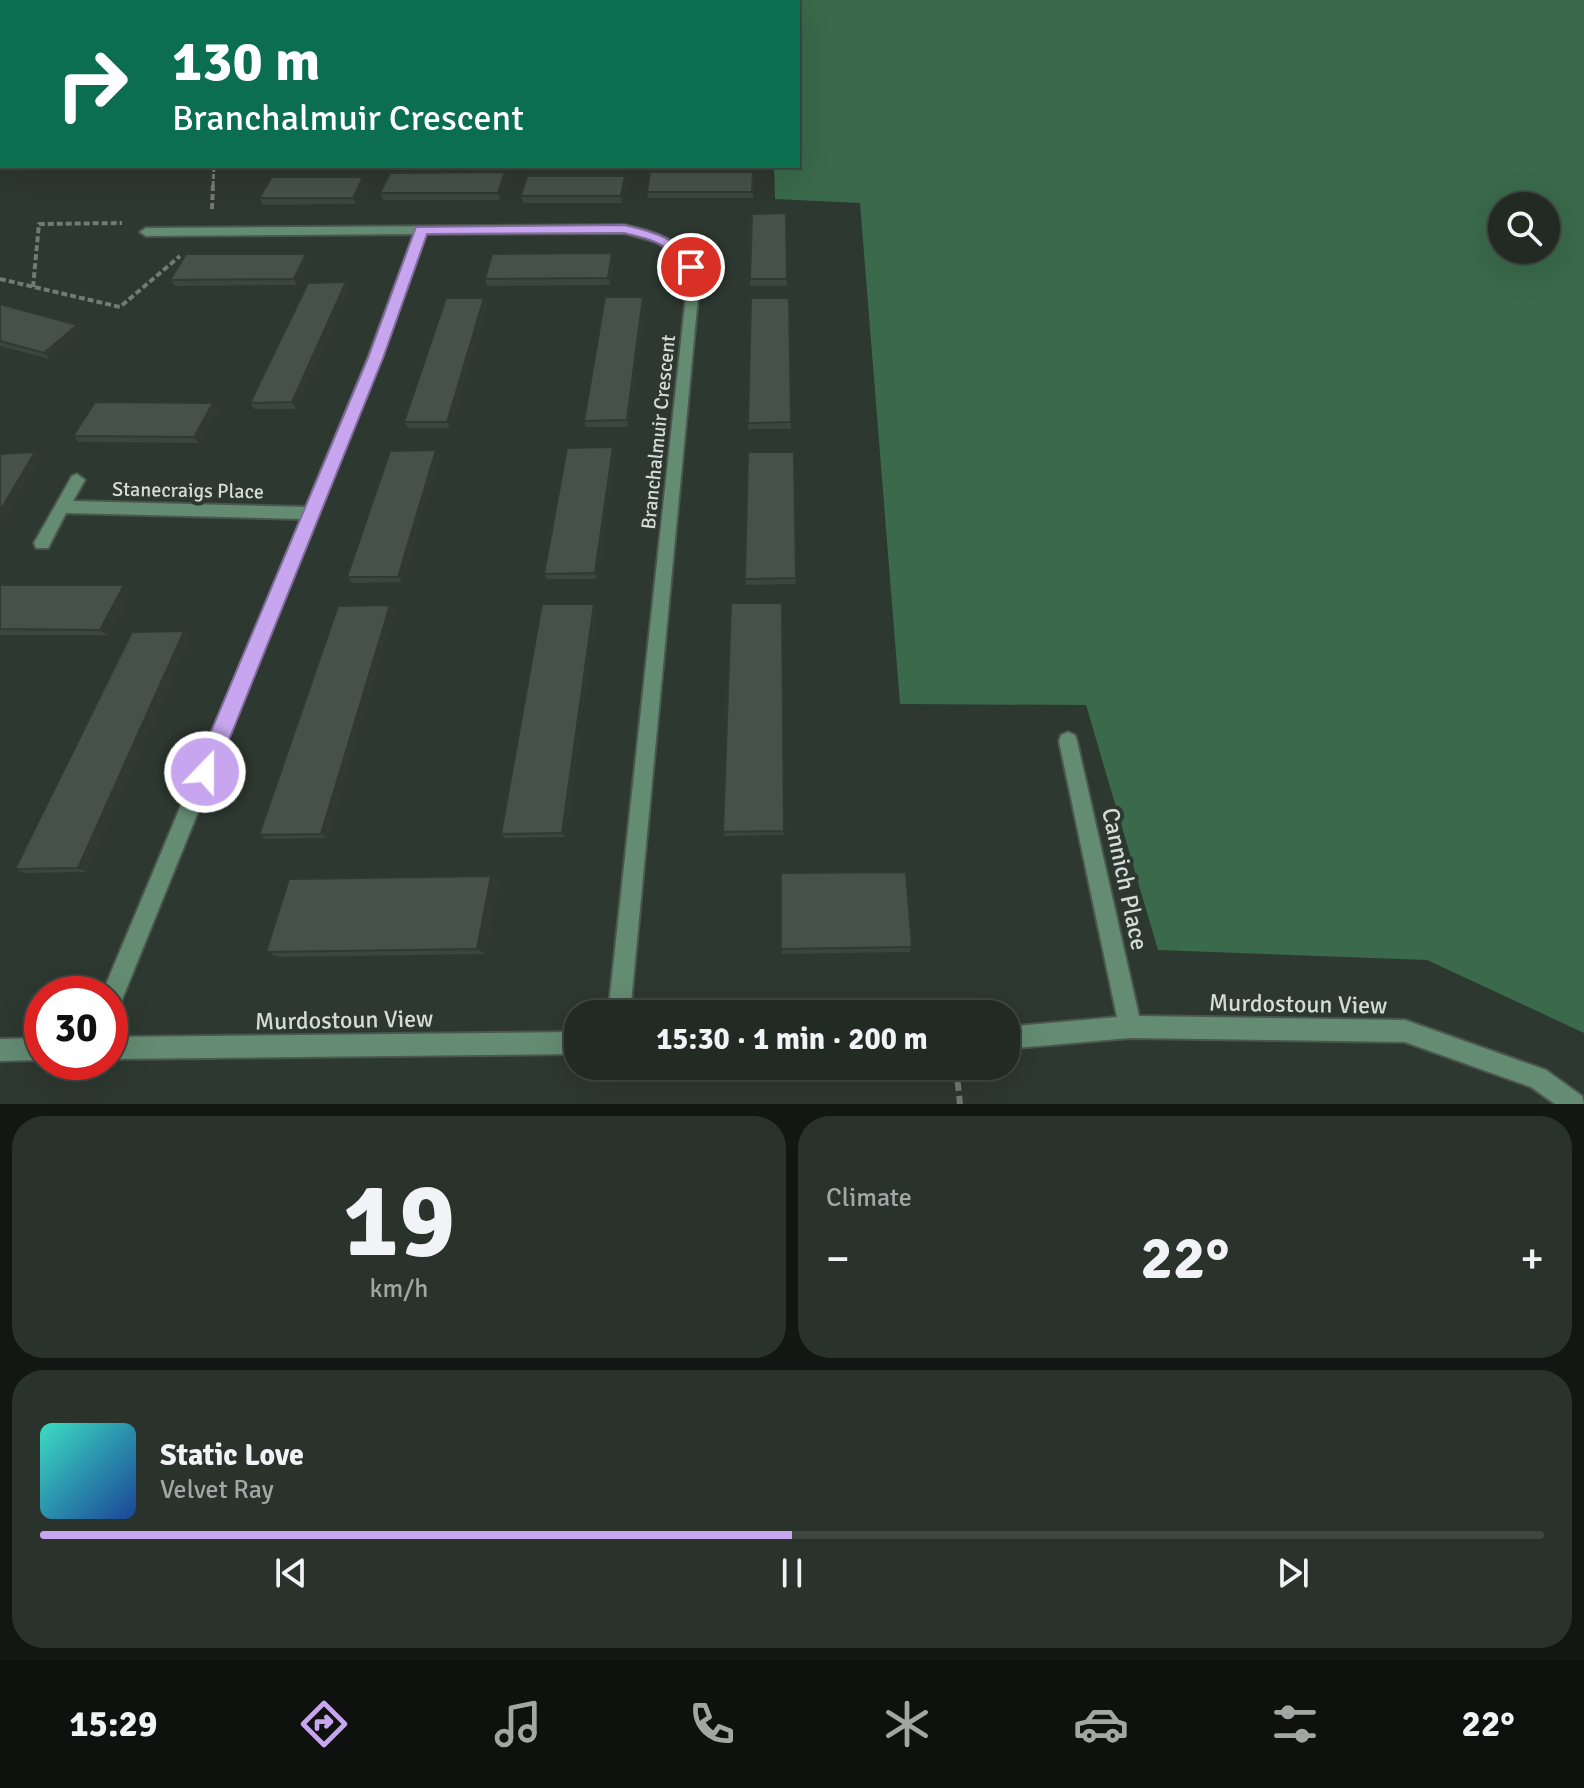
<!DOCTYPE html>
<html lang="en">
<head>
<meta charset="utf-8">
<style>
	body { margin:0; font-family:Signika,sans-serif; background:#2a322c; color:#f1f3f6; height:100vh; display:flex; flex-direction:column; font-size:30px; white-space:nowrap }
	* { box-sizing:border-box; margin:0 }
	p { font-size:26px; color:#a2a7a6 }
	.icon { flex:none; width:44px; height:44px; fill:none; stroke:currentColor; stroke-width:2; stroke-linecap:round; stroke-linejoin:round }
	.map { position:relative; height:1104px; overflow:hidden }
	.drawer { display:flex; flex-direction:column; gap:12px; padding:12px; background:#131714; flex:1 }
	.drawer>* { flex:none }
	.hud { position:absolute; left:0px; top:0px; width:800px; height:168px; box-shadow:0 8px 32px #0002,0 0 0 2px #3f4641; background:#0b6e4f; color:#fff; overflow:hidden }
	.tools { position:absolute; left:1488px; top:192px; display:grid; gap:16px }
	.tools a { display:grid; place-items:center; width:72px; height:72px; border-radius:50%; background:#222a24; box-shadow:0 8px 32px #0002,0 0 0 2px #3f4641; font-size:40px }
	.speed { position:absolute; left:24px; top:976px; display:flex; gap:16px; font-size:40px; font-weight:700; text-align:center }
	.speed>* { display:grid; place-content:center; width:104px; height:104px; border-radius:50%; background:#222a24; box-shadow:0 8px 32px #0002,0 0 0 2px #3f4641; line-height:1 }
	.speed .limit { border:12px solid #d22; background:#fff; color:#111 }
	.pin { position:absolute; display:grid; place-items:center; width:68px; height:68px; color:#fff; margin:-34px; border:4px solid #fff; border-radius:50%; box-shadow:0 2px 8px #0007 }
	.me { position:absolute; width:88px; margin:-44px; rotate:22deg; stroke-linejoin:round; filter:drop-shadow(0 0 6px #0008) }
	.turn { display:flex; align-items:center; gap:28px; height:168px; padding:0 40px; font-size:36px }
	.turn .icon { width:104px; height:104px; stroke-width:2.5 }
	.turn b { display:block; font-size:56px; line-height:68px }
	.big { font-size:60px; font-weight:700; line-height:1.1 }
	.drawer .widget { flex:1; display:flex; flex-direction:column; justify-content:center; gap:12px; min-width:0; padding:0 28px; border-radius:32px; background:#2a322c }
	.drawer .dial { align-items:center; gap:0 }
	.dial b { font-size:104px; line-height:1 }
	.song { display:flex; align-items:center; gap:24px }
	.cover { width:96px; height:96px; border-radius:12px; background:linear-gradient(135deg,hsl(170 70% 55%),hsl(220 70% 35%)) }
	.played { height:8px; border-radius:4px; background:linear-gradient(90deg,#c7a6ef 50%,#3f4641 50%) }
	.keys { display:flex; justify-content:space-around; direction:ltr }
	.heat { display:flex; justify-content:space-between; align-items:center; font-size:44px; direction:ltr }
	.drawer .tiles { flex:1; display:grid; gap:12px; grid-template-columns:1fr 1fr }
	.widget:last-child { grid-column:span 2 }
	.trip { position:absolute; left:564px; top:1000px; width:456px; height:80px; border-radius:32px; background:#222a24; box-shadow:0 8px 32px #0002,0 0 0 2px #3f4641; font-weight:700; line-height:80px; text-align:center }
	.tabs { display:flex; height:128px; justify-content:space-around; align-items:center; background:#0e110e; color:#a2a7a6 }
	.tabs .icon { width:56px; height:56px }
	.tabs .on { color:#c7a6ef }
	.tabs b { font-size:36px; color:#f1f3f6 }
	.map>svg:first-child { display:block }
	.green { fill:#3a694b; fill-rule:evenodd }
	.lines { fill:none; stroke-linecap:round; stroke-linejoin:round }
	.minor-casing { stroke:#4b564e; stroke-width:4 }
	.path-far2 { stroke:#717a73; stroke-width:3; stroke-dasharray:5 2; stroke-linecap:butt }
	.path-far1 { stroke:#717a73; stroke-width:4; stroke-dasharray:6 3; stroke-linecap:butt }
	.path { stroke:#717a73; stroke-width:6; stroke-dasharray:10 5; stroke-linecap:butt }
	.minor { fill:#648c72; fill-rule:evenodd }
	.wall { fill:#3b463f }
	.shaded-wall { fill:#303933 }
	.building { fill:#455149; stroke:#303933; stroke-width:2 }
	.route { fill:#c7a6ef; stroke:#816c9b; stroke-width:2 }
	.labels { text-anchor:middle; stroke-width:8; stroke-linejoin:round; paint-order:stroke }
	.street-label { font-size:20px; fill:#d5dcd7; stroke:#2d3830 }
	.near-street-label { font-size:24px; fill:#d5dcd7; stroke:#2d3830 }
</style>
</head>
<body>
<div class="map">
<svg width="1584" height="1104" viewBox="0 0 1584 1104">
	<rect width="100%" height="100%" fill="#2d3830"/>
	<path class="green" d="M221 0H1584V1033L1427 960 1158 950 1086 705 900 704 860 203 775 199 774 166H798V2ZM1546 206V250H1502V206Z"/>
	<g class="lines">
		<g class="minor-casing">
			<path id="minor" d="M69 0H77V2H69Z
				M0 69H2V75H0Z
				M624 225C664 234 691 242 699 286L630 1014H608L687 286 684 272 675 254 656 242 624 233 426 234 382 358 121 1002 118 1010 110 1013V994H102L301 519 66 513 48 548H36L34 543 72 476 77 474 85 480 73 501 306 507 368 358 414 234 146 236 140 232 146 228Z
				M1068 732 1075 735 1077 741 1139 1016 1405 1020 1546 1070 1582 1096 1584 1104H1555L1531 1087 1405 1042 1130 1038 1006 1049V1027L1117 1017 1059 741 1061 735Z
				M578 1032V1054L110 1059V1037Z
				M42 1038V1060L0 1061V1039Z"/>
		</g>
		<path class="path-far2" d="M213 186 214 166"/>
		<path class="path-far1" d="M212 209 213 184
			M0 279 120 307 180 256
			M33 287 39 224 122 223"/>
		<path class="path" d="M956 1066 960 1104"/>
		<use href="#minor" class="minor"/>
	</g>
	<path class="wall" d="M625 176 626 182 622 203H523L521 196Z
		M507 179 500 200H383L380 193Z
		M754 179 753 198H648L647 192Z
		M366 184 356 204 263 205 259 198Z
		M786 213 787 286H750V279Z
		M612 253 614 260 610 285 487 286 485 279Z
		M310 260 297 285 175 286 170 280Z
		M349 289 296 409H254L250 403Z
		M643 297 645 304 628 427H586L584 421Z
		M484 298 487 304 450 428H408L404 422Z
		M789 298 791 429H748V423Z
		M0 304 83 332 50 359 0 346Z
		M218 409 199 443 79 442 73 436Z
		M436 450 439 457 402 582 352 583 347 577Z
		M794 452 796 584 746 585 745 579Z
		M615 454 597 579H547L544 574Z
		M0 585H124L131 591 108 635H0Z
		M782 603 784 835 724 836 723 832Z
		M594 604 596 610 565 837 504 838 501 834Z
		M394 610 327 838 266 839 259 835Z
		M191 637 87 872 25 873 15 869Z
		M781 873 912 947 909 952 782 954Z
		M491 876 498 883 485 954 279 957 266 952Z"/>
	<path class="shaded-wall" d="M1 7 2 17 0 18 2 24 0 25V8Z
		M2 96V125L0 133V105Z
		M505 172 507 179 500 200 498 193Z
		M625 176 626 182 622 203 621 196Z
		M363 177 366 184 356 204 353 198Z
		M612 253 614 260 610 285 608 278Z
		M306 254 310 260 297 285 294 279Z
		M346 282 349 289 296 409 292 402Z
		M643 297 645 304 628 427 627 420Z
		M484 298 487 304 450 428 447 422Z
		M77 325 83 332 50 359 44 353Z
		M213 403 218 409 199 443 194 437Z
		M613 447 615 454 597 579 595 573Z
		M436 450 439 457 402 582 398 577Z
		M35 452 42 459 0 529V511Z
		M124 585 131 591 108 635 100 630Z
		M594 604 596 610 565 837 562 833Z
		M390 605 394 610 327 838 321 834Z
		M184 631 191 637 87 872 78 868Z
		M491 876 498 883 485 954 477 949Z"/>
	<path class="building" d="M131 0H159L157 2H129Z
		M0 80H2V96L0 105Z
		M505 172 498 193H380L390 173Z
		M650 172H753L752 192H647Z
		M527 176H625L621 196H521Z
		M272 177H363L353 198H259Z
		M786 213 787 279H750L752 214Z
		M612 253 608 278 485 279 492 254Z
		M186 254H306L294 279 170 280Z
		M346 282 292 402 250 403 308 283Z
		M605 297H643L627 420 584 421Z
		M446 298H484L447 422H404Z
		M751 298H789L791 422 748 423Z
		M0 304 77 325 44 353 0 341Z
		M95 402 213 403 194 437 73 436Z
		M613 447 595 573 544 574 567 448Z
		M436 450 398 577H347L390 451Z
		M35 452 0 511V454Z
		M748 452H794L796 578 745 579Z
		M0 585H124L100 630 0 629Z
		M731 603H782L784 831 723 832Z
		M542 604H594L562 833 501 834Z
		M390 605 321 834 259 835 338 606Z
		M184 631 78 868 15 869 132 632Z
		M906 872 912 947 781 949V873Z
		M491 876 477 949 266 952 289 879Z"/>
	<path class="route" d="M624 225C656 232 678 239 698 267L691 271C682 268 680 260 673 253 658 240 642 237 624 233L427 234 383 358 216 772 212 779 205 782 197 779 194 772 368 358 416 227Z"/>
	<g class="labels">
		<g class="street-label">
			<text transform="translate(658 432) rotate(-84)" y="7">Branchalmuir Crescent</text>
			<text transform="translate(188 490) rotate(1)" y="7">Stanecraigs Place</text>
		</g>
		<g class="near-street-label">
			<text transform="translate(1125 879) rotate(78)" y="8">Cannich Place</text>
			<text transform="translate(1298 1004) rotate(1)" y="8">Murdostoun View</text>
			<text transform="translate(344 1020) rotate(-1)" y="8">Murdostoun View</text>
		</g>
	</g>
</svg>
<div class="tools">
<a><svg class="icon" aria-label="search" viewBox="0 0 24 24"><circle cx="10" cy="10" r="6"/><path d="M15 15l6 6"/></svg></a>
</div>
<div class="speed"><div class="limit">30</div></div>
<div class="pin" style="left:691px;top:267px;background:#d93025"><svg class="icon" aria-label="arrive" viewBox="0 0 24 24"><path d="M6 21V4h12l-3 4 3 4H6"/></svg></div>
<svg class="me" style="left:205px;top:772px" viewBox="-20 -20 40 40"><circle r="17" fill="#c7a6ef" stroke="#fff" stroke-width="3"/><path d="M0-11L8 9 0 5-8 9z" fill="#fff"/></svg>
<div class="trip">15:30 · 1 min · 200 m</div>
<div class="hud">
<div class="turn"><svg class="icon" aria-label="right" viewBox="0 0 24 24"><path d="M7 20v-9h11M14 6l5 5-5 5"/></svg><div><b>130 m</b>Branchalmuir Crescent</div></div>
</div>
</div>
<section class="drawer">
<div class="tiles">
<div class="widget dial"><b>19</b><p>km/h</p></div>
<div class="widget"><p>Climate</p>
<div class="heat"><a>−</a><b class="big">22°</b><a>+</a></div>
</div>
<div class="widget">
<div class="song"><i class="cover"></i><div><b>Static Love</b><p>Velvet Ray</p></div></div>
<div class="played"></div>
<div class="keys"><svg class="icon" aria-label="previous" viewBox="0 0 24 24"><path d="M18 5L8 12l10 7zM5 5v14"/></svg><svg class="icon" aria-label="pause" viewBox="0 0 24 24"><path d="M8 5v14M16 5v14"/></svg><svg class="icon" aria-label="next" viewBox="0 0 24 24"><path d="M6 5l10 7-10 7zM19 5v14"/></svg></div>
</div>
</div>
</section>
<nav class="tabs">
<b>15:29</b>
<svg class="icon on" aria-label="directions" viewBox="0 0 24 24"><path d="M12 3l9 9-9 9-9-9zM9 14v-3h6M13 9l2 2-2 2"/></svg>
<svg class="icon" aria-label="music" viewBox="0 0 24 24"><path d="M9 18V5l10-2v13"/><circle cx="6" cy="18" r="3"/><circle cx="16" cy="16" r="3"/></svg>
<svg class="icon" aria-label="phone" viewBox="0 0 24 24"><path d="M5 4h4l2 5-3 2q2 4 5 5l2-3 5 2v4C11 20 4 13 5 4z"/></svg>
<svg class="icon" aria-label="climate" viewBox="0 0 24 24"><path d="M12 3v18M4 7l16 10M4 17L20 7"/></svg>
<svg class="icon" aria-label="car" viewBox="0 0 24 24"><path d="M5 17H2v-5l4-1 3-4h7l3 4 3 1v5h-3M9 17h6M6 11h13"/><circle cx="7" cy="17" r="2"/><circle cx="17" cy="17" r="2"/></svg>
<svg class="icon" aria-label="filters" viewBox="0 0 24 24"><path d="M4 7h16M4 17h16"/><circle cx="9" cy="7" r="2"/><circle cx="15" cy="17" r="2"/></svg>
<b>22°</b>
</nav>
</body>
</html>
